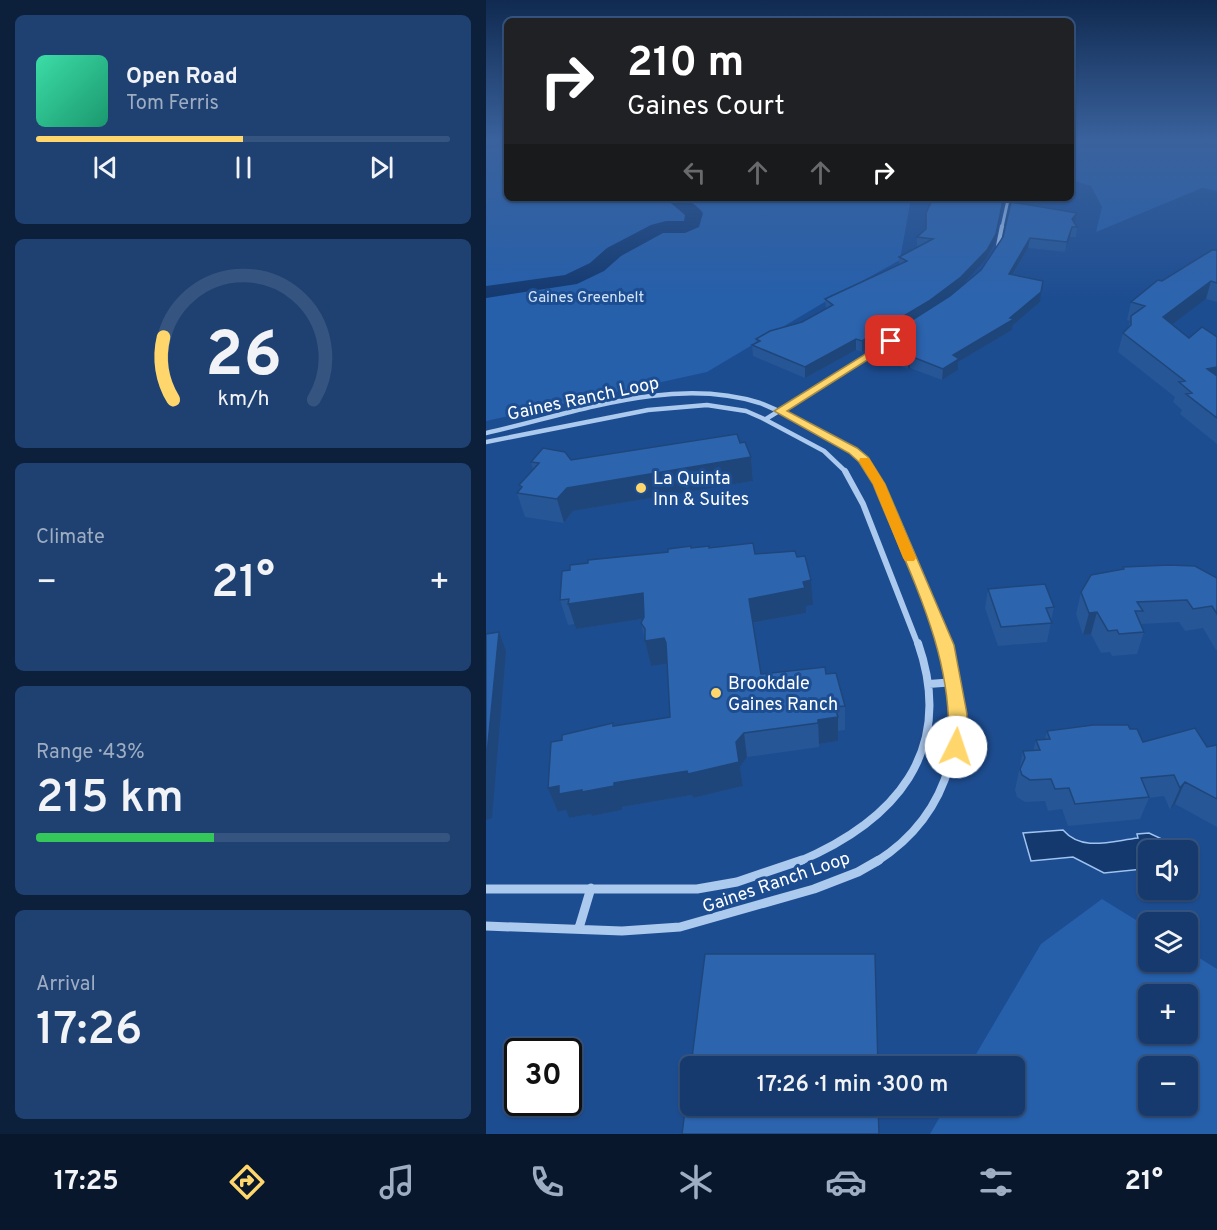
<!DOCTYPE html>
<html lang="en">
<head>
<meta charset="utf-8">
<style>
	body { margin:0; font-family:Overpass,sans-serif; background:#1f4172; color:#f1f3f6; height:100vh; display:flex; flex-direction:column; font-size:22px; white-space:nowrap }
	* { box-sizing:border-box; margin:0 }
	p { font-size:20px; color:#9eadc2 }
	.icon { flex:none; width:33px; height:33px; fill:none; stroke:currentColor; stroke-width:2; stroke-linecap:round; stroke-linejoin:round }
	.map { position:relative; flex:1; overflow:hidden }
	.drawer { display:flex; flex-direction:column; gap:15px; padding:15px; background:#0c203c; width:486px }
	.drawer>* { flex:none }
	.guide { position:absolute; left:18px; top:18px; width:570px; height:183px; border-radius:9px; box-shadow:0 2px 4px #0004,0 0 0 2px #355480; background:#202124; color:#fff; overflow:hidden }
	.controls { position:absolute; left:652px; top:840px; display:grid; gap:12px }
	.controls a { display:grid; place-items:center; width:60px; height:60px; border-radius:9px; background:#163a6d; box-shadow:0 2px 4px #0004,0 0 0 2px #355480; font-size:30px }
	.speed { position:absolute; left:18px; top:1038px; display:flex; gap:12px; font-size:30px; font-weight:700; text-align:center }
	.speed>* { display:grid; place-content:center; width:78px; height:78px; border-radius:50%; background:#163a6d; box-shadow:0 2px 4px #0004,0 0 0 2px #355480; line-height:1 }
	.speed .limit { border:3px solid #111; border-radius:9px; background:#fff; color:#111 }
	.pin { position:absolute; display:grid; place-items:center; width:51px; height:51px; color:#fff; margin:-26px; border-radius:12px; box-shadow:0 3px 9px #0006 }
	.me { position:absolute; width:66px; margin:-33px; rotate:4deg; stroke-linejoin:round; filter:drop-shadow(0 0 4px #0008) }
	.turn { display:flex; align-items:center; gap:21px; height:126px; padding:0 24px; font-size:27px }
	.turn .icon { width:78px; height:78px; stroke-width:2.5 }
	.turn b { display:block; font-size:42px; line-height:51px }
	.lanes { display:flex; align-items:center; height:57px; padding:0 24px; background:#0003; justify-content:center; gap:30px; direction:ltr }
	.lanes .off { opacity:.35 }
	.big { font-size:45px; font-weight:600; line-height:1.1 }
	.drawer .card { flex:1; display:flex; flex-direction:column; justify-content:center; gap:9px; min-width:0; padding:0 21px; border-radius:9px; background:#1f4172 }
	.drawer .dial { align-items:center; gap:0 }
	.dial svg { height:156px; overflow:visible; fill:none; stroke:#355480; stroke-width:7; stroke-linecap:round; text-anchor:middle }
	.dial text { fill:#f1f3f6; stroke:none }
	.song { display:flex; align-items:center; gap:18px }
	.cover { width:72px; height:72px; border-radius:9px; background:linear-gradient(135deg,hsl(160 70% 55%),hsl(160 70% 35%)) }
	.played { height:6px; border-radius:3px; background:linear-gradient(90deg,#fed66b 50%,#355480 50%) }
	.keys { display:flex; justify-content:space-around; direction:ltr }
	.heat { display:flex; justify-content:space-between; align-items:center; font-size:33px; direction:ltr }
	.charge { height:9px; border-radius:4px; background:linear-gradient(90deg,#34c759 43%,#355480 0) }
	.trip { position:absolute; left:194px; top:1056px; width:345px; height:60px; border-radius:9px; background:#163a6d; box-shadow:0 2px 4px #0004,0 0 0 2px #355480; font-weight:600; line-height:60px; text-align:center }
	.dock { display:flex; height:96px; justify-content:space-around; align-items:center; background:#09172c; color:#9eadc2 }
	.dock .icon { width:42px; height:42px }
	.dock .current { color:#fed66b }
	.dock b { font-size:27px; color:#f1f3f6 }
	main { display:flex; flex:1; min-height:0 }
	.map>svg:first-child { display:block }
	.green { fill:#265faa; fill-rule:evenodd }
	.water { fill:#13396f; stroke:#a0c3f0; stroke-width:1.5 }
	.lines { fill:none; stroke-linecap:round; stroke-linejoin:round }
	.river { fill:#13396f; fill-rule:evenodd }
	.minor-far5 { stroke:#acc9ee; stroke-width:3 }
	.minor-far4 { stroke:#acc9ee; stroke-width:4 }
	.minor-far3 { stroke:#acc9ee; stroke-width:4.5 }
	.minor-far2 { stroke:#acc9ee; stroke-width:6 }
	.minor-far1 { stroke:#acc9ee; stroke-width:8 }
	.minor { stroke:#acc9ee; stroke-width:9 }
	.wall { fill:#265696; fill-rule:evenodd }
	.shaded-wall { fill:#1f467a }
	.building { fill:#2c64ae; stroke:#1f467a; stroke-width:1.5 }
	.route { fill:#fed66b; stroke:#a58b46; stroke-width:1.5 }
	.slow { fill:#f59e0b }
	.poi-dot { fill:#fed66b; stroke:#1d4d91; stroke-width:2 }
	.labels { text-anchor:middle; stroke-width:6; stroke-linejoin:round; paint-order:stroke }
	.far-park-label { font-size:15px; fill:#d2e4fa; stroke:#1d4d91 }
	.street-label { font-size:18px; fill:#fff; stroke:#1d4d91 }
	.poi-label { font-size:18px; fill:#fff; stroke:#1d4d91; text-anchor:start }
</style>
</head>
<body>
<main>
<section class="drawer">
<div class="card">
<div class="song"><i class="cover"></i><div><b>Open Road</b><p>Tom Ferris</p></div></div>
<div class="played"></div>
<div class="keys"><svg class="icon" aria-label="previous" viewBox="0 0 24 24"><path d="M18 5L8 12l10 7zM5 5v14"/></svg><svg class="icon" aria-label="pause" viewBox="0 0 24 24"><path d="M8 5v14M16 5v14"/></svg><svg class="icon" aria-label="next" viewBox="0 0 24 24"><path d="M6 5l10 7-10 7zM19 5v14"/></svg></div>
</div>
<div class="card dial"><svg viewBox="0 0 100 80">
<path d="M14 69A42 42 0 1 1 86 69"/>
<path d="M14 69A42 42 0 0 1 9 37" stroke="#fed66b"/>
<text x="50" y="56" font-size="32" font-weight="700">26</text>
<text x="50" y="72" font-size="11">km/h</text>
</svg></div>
<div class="card"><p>Climate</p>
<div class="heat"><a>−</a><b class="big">21°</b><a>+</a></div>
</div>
<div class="card"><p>Range · 43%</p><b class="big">215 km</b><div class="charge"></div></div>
<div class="card"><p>Arrival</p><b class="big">17:26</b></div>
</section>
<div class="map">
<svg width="731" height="1134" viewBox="0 0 731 1134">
	<rect width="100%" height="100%" fill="#1d4d91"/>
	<path class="green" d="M585 141H706L731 146V191L716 188 610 232 616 207 605 186 585 180Z
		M21 146V198H425L414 260 337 303 221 372 0 421V149Z
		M616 899 663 928V962H702V951L731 969V1134H444L460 1106H528V1066H483L555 944ZM702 994V1034H663V994ZM702 1066V1106H663V1066Z"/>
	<path class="water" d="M577 830C596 852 625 841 652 838L651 834 663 833 678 840 681 849 663 850V879L657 869 618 873 587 857 545 861 537 833Z"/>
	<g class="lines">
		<path class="river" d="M179 198C195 198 206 199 217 213L213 227 199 233H177L135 256 118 271 91 284 0 298V286L79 275 104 263 121 248 165 225 180 221H198L199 215Z"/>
		<path class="minor-far5" d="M510 198H541
			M516 227 522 200"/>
		<path class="minor-far4" d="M512 246 516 226"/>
		<path class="minor-far3" d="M280 419 393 349
			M0 433C86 414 186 375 274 403 290 409 305 417 320 425 345 438 368 450 386 472
			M0 442 162 410 221 405 260 411 276 418 338 451 360 472"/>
		<path class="minor-far2" d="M359 471 377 504 432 645
			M385 471 430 567 459 645"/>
		<path class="minor-far1" d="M443 684 469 682
			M312 862C409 821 470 752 432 643
			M390 862C469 812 484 726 459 643"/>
		<path class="minor" d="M0 889H211L251 882 316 860
			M0 926 136 931 194 927 328 889 372 872 393 860
			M93 928 105 888"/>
	</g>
	<path class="wall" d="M439 198H515L514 200 517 201 516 210 509 243 500 259 474 288 495 270 517 237 589 222 588 223 591 227 590 237H584L579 252 542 248 527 275 554 302 527 325 526 330 472 362V370L456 380 424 368 422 369 386 356 387 346 376 352 370 350 319 378 267 356 266 345 270 343V339L316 322 340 309 339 299 413 264V257L433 247 431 246V237L439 229 444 204 439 203ZM474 288 464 296 453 303Z
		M731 250V302L720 299 686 324 703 338 731 337V444L694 414 696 410 687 402 689 397 632 352 637 333 642 328 644 321 641 320 645 302 676 281Z
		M254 443 265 457 267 481 87 511 78 523 39 517 31 493 35 489 33 485 47 469 45 462 85 460Z
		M206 548H223L269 554 311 557 327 605 320 606V613L267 623 275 674H340L359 706V730L352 731V741L333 744V747L261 757 254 767 257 786 207 798 206 795 136 807V810L106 816 105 814 83 818 80 810 72 812 76 740 128 726 184 717 181 663 165 666 155 623 157 619 90 629 89 624 82 625 74 600 182 552Z
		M637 567 731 578V650H730L717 628 699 631 693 622 655 624 658 632 651 654 626 656 624 652 615 653 605 634 597 635 590 614 595 592 636 569Z
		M502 589 568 607 561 642 512 646 499 608Z
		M644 729 657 742 721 747 731 745V827L689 804 684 810 678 796 663 798 654 819 582 826 576 809 562 811 559 801 539 802 531 797 529 790 537 751H547L550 740 559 739 561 731Z"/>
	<path class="shaded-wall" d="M517 201 516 210 509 243 500 259 474 288 442 311 376 352V341Z
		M591 213 589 222 584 229 586 219Z
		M586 227 584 237 579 252 581 242Z
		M544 238 542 248 521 284 523 274Z
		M725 281 720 299 672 335 677 317Z
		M555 292 554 302 527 325 526 330 472 362V370L456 380 457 369 467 355 524 318Z
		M370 339V350L319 378V367Z
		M424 356V368L422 369V358Z
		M731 367V386L721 369Z
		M265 457 267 481 87 511 78 523 71 499 81 488Z
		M325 580 327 605 320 606V613L265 623 263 599 317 582Z
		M157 593 163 618 90 629 82 604Z
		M611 612 605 634 597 635 603 613Z
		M13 632 20 651 6 818 0 820V764Z
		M178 638 184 663 165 666 159 641Z
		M352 717V741L333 744 332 720Z
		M258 733 261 757 254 767 257 786 207 798 206 795 136 807V810L106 816 105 814 83 818 80 810 72 812 62 788 73 786 96 790 128 783 250 742Z
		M699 782 689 804 684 810 694 788Z"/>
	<path class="building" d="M447 198H515L514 200 517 201 510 234 501 250 475 277 443 301 376 341 370 339 319 367 266 345 274 341 270 339 284 331 316 322 347 305 339 299 421 261 413 257 447 239 431 237 440 229V213Z
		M525 202 591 213 586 219 591 227H586L581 242 544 238 523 274 557 281 555 292 524 318 528 319 467 355 473 359 457 369 424 356 422 358 387 345 464 296 495 270 517 237Z
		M726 250H731V283L725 281 677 317 703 338 716 327 731 337V367L721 369 731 376V418L700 394 706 393 693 382 699 381 637 333 645 325V316L659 306 645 302 672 280 676 281Z
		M251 434 254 443 259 442 265 457 81 488 71 499 31 493 36 487 33 485 53 463 45 462 57 448 79 452 85 460Z
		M267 543 269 554 309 551 311 557 319 556 325 580 317 582 319 588 263 599 275 674 339 667 340 674 350 673 359 706 349 707 352 717 332 720V723L258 733 250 742 253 762 202 774 201 771 128 783V786L96 792V790L73 794V786L62 788 65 742 76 740V735L127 723V726L184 717 180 643 178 638 159 641V629L155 623 158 617 157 593 82 604 83 599 74 600 76 571 84 570V565L102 563V560L182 552V549L205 546V548L223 546V548Z
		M683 565 709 566 731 578V614L726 606 707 609 701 600 651 602 657 611H649L658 632 633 634 631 630 622 631 611 612 603 613 595 592 605 575 638 569 637 567Z
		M559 584 568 607 560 608 566 623 515 627 502 589Z
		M13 632 0 764V634Z
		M607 725H642L644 729H651L657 742 709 728 721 747 731 745V799L699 782 694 788 688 775 655 778 663 797 589 804 583 788 569 789 565 779 544 780 536 775 534 769 539 758 537 751 554 750 550 740 564 739 561 731Z
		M219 954H389L392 1066H205Z
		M204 1072V1106H392L393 1134H196Z"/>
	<linearGradient id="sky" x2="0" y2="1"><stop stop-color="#102a50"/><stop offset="0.47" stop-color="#3a629d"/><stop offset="1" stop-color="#3a629d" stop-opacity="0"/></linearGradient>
	<rect width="731" height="299" fill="url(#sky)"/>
	<path class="route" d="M405 338 408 339V343L301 411 371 448 382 457 399 484 468 645 481 714 479 747 476 752H464L462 747C469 654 421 569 387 484L373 462 363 453 288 411Z"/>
	<path class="slow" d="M374 458H383L399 484 430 558 428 561H419L417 558 387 484 373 461Z"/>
	<g class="poi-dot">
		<circle cx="155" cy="488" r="6"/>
		<circle cx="230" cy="693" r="6"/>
	</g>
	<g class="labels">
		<g class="far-park-label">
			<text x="100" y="302">Gaines Greenbelt</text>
		</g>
		<g class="street-label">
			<text transform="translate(97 398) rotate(-12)" y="6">Gaines Ranch Loop</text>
			<text transform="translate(290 882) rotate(-19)" y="6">Gaines Ranch Loop</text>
		</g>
		<g class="poi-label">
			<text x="167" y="484">La Quinta<tspan x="167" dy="21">Inn &amp; Suites</tspan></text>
			<text x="242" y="689">Brookdale<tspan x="242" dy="21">Gaines Ranch</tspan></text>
		</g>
	</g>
</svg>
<div class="controls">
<a><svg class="icon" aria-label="sound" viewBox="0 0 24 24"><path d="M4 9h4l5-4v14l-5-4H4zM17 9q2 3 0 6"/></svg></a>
<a><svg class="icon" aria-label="layers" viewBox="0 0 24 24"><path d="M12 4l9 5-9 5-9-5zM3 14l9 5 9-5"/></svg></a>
<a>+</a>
<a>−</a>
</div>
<div class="speed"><div class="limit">30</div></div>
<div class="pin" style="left:405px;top:341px;background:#d93025"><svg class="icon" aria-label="arrive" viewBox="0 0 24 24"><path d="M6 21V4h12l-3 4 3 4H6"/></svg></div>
<svg class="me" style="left:470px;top:747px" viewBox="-20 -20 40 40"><circle r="19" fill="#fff"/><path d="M0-13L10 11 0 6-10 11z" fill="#fed66b"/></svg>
<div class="trip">17:26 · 1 min · 300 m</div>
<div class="guide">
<div class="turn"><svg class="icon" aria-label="right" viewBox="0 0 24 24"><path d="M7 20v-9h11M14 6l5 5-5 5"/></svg><div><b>210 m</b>Gaines Court</div></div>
<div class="lanes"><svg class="icon off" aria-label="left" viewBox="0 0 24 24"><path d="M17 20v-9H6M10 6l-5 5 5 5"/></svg><svg class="icon off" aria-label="ahead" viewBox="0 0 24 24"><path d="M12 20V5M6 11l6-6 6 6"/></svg><svg class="icon off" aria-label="ahead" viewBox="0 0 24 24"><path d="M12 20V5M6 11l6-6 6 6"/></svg><svg class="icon" aria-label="right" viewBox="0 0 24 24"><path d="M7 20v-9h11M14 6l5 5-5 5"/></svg></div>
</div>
</div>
</main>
<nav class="dock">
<b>17:25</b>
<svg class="icon current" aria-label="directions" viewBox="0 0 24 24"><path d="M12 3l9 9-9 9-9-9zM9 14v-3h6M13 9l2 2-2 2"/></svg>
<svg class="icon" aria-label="music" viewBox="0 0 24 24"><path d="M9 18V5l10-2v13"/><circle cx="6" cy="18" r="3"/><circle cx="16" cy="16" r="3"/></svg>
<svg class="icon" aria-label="phone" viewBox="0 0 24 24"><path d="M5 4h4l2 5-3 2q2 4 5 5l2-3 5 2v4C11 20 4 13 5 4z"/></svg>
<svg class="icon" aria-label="climate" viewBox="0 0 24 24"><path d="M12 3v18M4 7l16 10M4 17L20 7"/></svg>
<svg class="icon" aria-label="car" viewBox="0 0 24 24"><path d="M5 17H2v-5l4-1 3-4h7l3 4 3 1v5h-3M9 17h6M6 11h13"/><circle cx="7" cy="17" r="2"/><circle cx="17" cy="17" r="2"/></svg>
<svg class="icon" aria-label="filters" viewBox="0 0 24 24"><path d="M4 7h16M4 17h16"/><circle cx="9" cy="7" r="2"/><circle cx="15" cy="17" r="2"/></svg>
<b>21°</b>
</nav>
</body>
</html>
